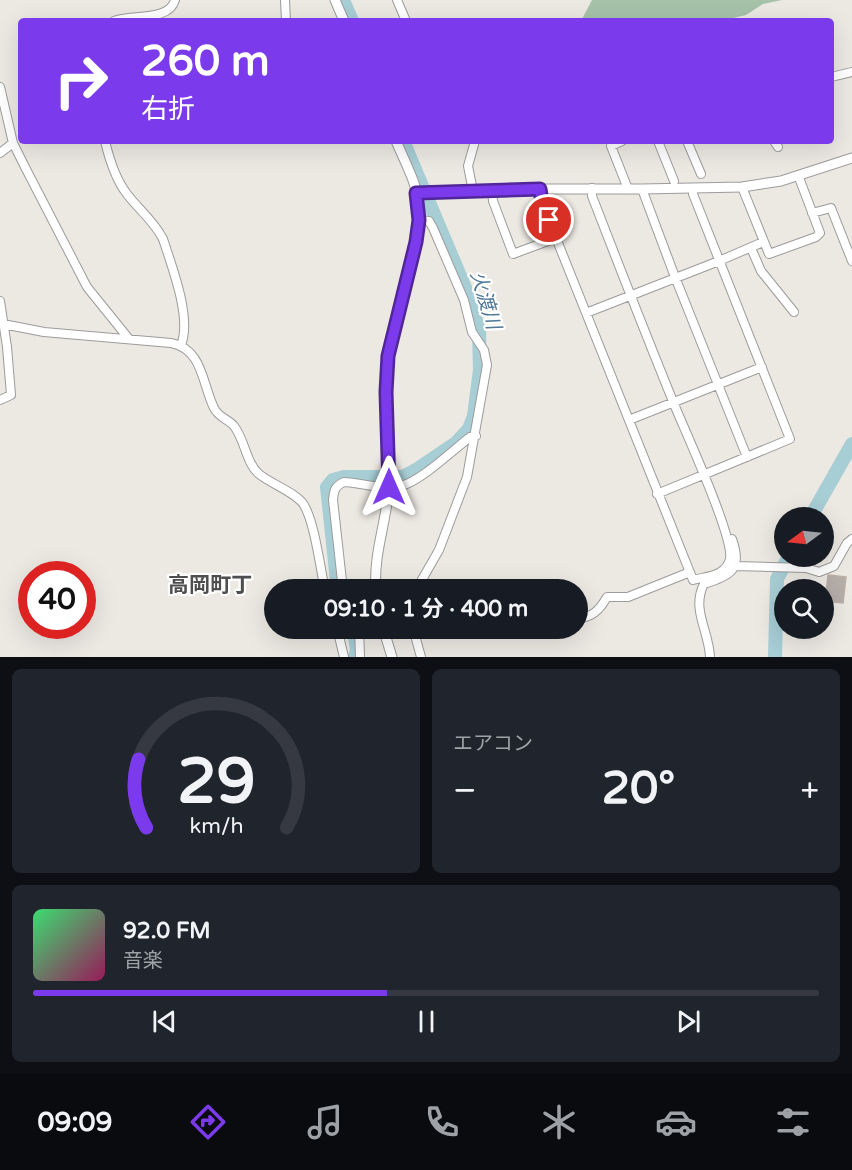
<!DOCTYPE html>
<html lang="ja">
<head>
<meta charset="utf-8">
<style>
	body { margin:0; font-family:"Varela Round","Noto Sans JP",sans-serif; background:#20242c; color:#f1f3f6; height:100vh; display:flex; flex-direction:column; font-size:22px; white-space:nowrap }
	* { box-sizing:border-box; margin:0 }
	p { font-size:20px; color:#9ea1a6 }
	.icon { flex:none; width:33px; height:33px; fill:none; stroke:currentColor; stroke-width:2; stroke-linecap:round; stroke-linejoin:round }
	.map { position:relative; height:657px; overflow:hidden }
	.sheet { display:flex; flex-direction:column; gap:12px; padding:12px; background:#0d0f14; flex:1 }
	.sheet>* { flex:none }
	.top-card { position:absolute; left:18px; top:18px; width:816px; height:126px; border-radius:6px; box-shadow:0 6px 24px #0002; background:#7c3aed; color:#fff; overflow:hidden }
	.needle { width:39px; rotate:255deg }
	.fabs { position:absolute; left:774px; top:507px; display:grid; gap:12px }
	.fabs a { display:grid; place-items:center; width:60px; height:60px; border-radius:50%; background:#171b24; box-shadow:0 6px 24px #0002; font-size:30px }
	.speed { position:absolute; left:18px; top:561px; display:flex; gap:12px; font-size:30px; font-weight:700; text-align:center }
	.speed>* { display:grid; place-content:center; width:78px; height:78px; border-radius:50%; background:#171b24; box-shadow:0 6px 24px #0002; line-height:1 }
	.speed .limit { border:9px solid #d22; background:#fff; color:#111 }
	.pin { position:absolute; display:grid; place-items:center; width:51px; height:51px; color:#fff; margin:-26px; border:3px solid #fff; border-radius:50%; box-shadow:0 2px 6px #0007 }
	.me { position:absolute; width:66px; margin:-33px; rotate:0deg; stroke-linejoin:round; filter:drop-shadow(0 0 4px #0008) }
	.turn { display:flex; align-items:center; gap:21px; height:126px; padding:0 24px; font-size:27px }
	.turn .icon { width:78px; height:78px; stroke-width:2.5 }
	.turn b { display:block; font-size:42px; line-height:51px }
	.big { font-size:45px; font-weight:700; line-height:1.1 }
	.sheet .widget { flex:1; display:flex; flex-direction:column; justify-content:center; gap:9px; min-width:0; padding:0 21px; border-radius:9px; background:#20242c }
	.sheet .dial { align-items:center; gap:0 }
	.dial svg { height:156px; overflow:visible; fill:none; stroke:#363941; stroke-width:7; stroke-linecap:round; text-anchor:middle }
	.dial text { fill:#f1f3f6; stroke:none }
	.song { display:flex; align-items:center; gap:18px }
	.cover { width:72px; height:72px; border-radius:9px; background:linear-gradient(135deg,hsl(140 70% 55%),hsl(330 70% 35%)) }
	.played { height:6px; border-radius:3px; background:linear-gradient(90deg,#7c3aed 45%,#363941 45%) }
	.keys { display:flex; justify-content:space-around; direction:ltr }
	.heat { display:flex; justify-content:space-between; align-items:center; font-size:33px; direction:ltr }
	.sheet .tiles { flex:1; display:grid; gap:12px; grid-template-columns:1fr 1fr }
	.widget:last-child { grid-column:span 2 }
	.trip { position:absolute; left:264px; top:579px; width:324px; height:60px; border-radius:30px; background:#171b24; box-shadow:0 6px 24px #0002; font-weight:700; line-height:60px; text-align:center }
	.menu { display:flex; height:96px; justify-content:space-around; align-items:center; background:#090b0e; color:#9ea1a6 }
	.menu .icon { width:42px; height:42px }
	.menu .active { color:#7c3aed }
	.menu b { font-size:27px; color:#f1f3f6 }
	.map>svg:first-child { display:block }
	.cemetery { fill:#a6c2a9 }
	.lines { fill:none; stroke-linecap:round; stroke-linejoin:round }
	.river { stroke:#a7cdd5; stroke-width:14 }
	.building { fill:#b5ada8; stroke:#bcafa6; stroke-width:1.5 }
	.minor-casing { stroke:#9c9c9c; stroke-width:10 }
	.tertiary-casing { stroke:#9c9c9c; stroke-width:11 }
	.minor { stroke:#fff; stroke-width:8 }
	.tertiary { stroke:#fff; stroke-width:9 }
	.route-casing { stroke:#51269a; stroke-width:15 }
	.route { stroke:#7c3aed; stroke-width:10 }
	.labels { text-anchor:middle; stroke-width:4.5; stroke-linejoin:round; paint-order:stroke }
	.water-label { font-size:20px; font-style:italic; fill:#507899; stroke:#fff }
	.quarter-label { font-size:21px; font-weight:bold; fill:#4e4e4e; stroke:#fff }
</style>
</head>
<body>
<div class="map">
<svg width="852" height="657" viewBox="0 0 852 657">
	<rect width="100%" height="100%" fill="#ece8e2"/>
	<path class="cemetery" d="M592 0H782L763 4 746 15 721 21H581Z"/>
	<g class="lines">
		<path class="river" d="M343 0 352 21
			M396 477H403L416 470 456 443 469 429 474 416 480 370 479 331 471 302 403 141
			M810 518 852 444
			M338 590 327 487 333 480 344 477H383
			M354 628 357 651 355 657
			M775 657 777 579 789 556"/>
	</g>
	<path class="building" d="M828 575 846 577 843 603 825 601Z"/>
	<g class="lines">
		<g class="minor-casing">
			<path id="minor" d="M285 0 286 21
				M397 0 406 21
				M114 21C131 14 169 22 175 0
				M831 77 852 72
				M0 87 13 143 26 169 87 287 129 339
				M105 141C109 158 116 180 127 194 139 210 154 221 163 239 172 267 192 318 181 345
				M622 141 611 146 628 189
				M658 141 674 181
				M687 141 701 174
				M774 141 778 147
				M0 153 13 143
				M742 187 769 254 816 237 820 233 798 175
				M540 189 542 203 693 580C708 576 726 576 730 559 734 537 685 431 674 404 646 335 619 266 592 196V188
				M642 189 675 277 747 457
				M492 190 493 201 513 254 556 238
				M473 191 468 166 475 141
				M812 213 831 208 852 261
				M751 248 761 271 794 312
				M0 301 7 347 11 395 0 400
				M586 313 719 261 763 242
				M3 324 44 332 171 343C203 349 202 384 214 408 218 417 228 419 234 426 245 440 246 463 259 474 271 484 297 493 304 505 315 524 320 567 325 590
				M629 420 762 367
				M657 494 790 439 693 194V189
				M735 566 806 568 819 572 834 566 847 543 852 539
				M343 590 333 500C334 490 335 486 344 482 362 483 383 490 401 486 421 481 453 450 470 437L476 436
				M416 590 439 550 467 477 487 365 484 350 472 332 464 300 433 228 429 221 419 220
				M578 619C593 616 599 611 607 597H628L690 572
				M337 628 344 657
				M359 628 360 657
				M413 628 421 657
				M710 657C709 631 691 609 704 584 731 575 743 570 732 539"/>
		</g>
		<g class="tertiary-casing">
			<path id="tertiary" d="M335 0 344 21
				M416 193 549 189H642L742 187 781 181 852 158
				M376 590C373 554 387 521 389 485 392 443 382 400 388 358 395 301 432 241 414 183 409 169 402 155 396 141
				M383 628 392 657"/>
		</g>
		<use href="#minor" class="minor"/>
		<use href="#tertiary" class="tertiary"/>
	</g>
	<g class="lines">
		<g class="route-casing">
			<path id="route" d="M389 487 386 392 388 356 416 242 419 220 416 193 540 189 542 203 549 220"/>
		</g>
		<use href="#route" class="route"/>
	</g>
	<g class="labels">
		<g class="water-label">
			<text transform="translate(486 300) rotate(73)" y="7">火渡川</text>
		</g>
		<g class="quarter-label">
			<text x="210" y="592">高岡町丁</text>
		</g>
	</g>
</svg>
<div class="fabs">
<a><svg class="needle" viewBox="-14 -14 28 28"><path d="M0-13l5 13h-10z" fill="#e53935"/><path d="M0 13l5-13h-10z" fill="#9ea1a6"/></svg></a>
<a><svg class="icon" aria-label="search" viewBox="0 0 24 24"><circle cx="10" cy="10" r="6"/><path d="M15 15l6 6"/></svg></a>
</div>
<div class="speed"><div class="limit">40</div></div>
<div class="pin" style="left:549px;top:220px;background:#d93025"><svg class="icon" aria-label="arrive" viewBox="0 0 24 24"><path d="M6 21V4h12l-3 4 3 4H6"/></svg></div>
<svg class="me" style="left:389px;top:487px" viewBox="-20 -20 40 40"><path d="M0-17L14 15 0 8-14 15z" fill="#7c3aed" stroke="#fff" stroke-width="4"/></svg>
<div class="trip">09:10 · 1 分 · 400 m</div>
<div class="top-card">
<div class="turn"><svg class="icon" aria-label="right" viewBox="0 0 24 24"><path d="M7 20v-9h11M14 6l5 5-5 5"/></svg><div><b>260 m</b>右折</div></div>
</div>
</div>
<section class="sheet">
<div class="tiles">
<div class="widget dial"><svg viewBox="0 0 100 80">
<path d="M14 69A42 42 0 1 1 86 69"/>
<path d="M14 69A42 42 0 0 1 10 34" stroke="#7c3aed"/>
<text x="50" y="56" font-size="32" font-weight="700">29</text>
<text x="50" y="72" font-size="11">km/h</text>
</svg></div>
<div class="widget"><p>エアコン</p>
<div class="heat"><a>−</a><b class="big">20°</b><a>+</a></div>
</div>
<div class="widget">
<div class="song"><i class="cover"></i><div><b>92.0 FM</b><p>音楽</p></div></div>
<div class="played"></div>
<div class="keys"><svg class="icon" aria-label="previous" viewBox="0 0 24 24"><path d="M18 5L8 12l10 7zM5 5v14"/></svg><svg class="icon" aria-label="pause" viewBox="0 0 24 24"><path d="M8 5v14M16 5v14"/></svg><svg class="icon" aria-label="next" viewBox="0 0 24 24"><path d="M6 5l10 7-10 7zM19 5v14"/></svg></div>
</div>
</div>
</section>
<nav class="menu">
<b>09:09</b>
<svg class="icon active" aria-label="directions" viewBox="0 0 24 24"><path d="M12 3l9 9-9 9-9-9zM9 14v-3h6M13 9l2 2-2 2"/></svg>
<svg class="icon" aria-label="music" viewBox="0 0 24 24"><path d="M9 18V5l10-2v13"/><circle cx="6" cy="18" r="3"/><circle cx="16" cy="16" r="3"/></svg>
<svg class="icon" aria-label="phone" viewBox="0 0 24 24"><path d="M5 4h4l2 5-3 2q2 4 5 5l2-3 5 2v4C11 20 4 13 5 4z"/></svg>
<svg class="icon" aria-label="climate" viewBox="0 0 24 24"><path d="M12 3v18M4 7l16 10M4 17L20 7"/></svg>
<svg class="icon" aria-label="car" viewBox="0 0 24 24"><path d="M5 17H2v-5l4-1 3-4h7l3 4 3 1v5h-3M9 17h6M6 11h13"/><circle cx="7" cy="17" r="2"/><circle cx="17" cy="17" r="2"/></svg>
<svg class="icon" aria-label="filters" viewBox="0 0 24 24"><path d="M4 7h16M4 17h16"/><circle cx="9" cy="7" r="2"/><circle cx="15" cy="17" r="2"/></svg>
</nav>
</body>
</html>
